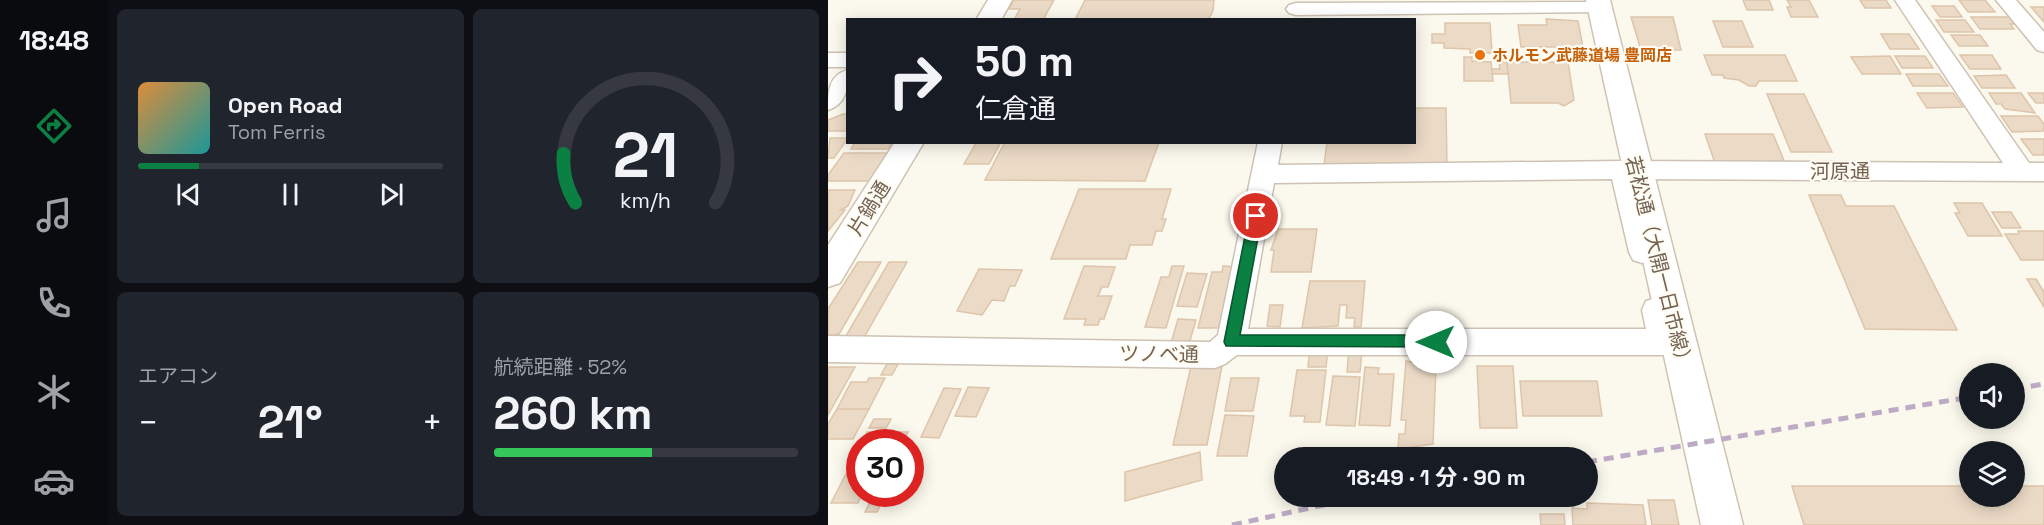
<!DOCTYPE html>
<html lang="ja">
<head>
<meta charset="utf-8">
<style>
	body { margin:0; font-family:"Space Grotesk","Noto Sans JP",sans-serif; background:#20242c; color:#f1f3f6; height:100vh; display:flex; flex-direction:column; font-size:22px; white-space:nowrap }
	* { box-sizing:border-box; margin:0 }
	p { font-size:20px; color:#9ea1a6 }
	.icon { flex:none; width:33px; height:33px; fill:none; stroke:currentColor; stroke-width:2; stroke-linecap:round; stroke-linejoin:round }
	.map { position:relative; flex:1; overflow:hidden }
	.panel { display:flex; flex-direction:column; gap:9px; padding:9px; background:#0d0f14; width:720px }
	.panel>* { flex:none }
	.guide { position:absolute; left:18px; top:18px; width:570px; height:126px; border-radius:0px; box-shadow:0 3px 15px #0003; background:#171b24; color:#f1f3f6; overflow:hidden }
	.fabs { position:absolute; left:1131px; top:363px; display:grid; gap:12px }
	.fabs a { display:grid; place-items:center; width:66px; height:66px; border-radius:50%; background:#171b24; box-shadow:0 3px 15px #0003; font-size:30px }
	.speed { position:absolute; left:18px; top:429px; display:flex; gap:12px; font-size:30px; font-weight:700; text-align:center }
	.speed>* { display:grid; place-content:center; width:78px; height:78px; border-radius:50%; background:#171b24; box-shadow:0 3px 15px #0003; line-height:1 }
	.speed .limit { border:9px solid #d22; background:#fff; color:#111 }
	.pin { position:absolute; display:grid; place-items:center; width:51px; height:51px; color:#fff; margin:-26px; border:3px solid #fff; border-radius:50%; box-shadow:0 2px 6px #0007 }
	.me { position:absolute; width:66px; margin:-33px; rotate:270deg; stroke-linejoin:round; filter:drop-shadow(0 0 4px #0008) }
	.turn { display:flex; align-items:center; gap:21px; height:126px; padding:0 30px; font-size:27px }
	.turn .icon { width:78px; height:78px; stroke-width:2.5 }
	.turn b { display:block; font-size:42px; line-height:51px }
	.big { font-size:45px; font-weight:700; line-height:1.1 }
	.panel .tile { flex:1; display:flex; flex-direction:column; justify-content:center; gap:9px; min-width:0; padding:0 21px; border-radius:9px; background:#20242c }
	.panel .dial { align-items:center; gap:0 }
	.dial svg { height:156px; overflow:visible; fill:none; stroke:#363941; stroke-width:7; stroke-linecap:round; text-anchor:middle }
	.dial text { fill:#f1f3f6; stroke:none }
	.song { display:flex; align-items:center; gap:18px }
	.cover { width:72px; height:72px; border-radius:9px; background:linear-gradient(135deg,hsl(30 70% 55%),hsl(180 70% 35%)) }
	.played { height:6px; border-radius:3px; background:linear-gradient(90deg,#0b8043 20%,#363941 20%) }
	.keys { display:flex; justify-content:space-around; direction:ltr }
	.heat { display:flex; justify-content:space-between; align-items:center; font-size:33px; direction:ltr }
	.charge { height:9px; border-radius:4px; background:linear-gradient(90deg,#34c759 52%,#363941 0) }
	.panel .tiles { flex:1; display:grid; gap:9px; grid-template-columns:repeat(2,1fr) }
	.trip { position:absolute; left:446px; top:447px; width:324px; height:60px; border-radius:30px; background:#171b24; box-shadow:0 3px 15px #0003; font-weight:700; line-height:60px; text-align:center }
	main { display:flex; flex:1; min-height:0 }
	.dock { display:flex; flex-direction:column; width:108px; justify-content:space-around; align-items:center; background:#090b0e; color:#9ea1a6 }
	.dock .icon { width:42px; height:42px }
	.dock .active { color:#0b8043 }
	.dock b { font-size:27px; color:#f1f3f6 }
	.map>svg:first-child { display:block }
	.building { fill:#ebdac6; stroke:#dec5aa; stroke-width:1.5 }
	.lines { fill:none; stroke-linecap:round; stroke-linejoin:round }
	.street-casing { stroke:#cdc2b3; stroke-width:3 }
	.secondary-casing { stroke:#cfc3b1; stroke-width:3 }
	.street { fill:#fff; fill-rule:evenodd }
	.secondary { fill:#fff; fill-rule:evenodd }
	.rail { stroke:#bdabc5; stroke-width:5; stroke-dasharray:10 7; stroke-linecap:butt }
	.route { fill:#0b8043; stroke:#07532c; stroke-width:1.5 }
	.food-dot { fill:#e8710a; stroke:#fefbf3; stroke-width:2 }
	.labels { text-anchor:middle; stroke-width:4.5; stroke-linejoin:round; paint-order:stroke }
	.far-food-label { font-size:16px; font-weight:bold; fill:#c56008; stroke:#fefbf3; text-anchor:start }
	.street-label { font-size:20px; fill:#746352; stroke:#fefbf3 }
</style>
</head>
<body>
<main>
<nav class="dock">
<b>18:48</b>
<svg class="icon active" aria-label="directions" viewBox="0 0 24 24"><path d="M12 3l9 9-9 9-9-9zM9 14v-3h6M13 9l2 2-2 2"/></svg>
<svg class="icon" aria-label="music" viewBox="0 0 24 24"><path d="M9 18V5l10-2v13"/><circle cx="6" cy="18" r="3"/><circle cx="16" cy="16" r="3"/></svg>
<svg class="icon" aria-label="phone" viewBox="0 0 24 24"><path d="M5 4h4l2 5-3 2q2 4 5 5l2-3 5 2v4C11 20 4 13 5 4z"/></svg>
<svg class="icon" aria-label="climate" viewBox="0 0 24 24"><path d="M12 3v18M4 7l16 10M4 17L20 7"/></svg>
<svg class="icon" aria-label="car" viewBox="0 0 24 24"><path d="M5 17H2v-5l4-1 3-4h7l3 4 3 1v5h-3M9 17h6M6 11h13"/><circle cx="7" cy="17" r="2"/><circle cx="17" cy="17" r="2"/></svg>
</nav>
<section class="panel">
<div class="tiles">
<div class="tile">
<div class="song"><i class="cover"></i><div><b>Open Road</b><p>Tom Ferris</p></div></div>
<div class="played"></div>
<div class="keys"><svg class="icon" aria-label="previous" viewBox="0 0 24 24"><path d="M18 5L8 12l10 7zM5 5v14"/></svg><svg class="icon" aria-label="pause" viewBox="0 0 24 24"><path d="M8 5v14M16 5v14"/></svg><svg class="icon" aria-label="next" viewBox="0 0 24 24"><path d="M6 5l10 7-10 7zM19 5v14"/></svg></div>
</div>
<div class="tile dial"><svg viewBox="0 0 100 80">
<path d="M14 69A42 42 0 1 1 86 69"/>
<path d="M14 69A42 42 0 0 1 8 44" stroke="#0b8043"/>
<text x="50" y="56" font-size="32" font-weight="700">21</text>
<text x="50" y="72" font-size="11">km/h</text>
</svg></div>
<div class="tile"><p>エアコン</p>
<div class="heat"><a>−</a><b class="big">21°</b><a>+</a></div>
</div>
<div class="tile"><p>航続距離 · 52%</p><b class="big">260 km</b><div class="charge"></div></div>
</div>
</section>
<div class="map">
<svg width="1216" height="525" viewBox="0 0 1216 525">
	<rect width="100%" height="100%" fill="#fbf8ed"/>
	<path class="building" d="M186 0H226L215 20H186L192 9H181Z
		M257 0H386L385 11 380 20H247Z
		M915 0H941L945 10H919Z
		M959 0H981L990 17H963L959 7H963Z
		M1032 0H1058L1063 8H1037Z
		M1131 0H1157L1167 12H1140Z
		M1104 6H1126L1134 17H1112Z
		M1203 7H1216V22Z
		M803 17H845L853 50H813Z
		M1143 17H1183L1188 24H1182L1186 29H1152Z
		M718 19 750 21 755 47H693L690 25H719Z
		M1108 20H1137L1146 32H1116Z
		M885 21H914L925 47H895Z
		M617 23H662L664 53H642V49L616 48V43H604V34H617Z
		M1053 34H1081L1091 49H1062Z
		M1123 35H1152L1160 46H1131Z
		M876 55H957L969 81H931L928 86H921L911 80 896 78 895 75H884Z
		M1132 55H1164L1173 69H1142Z
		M1062 56 1073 74H1034L1023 57Z
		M1067 56H1097L1105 68H1074Z
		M636 57H644V61L663 62 665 81H636Z
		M671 62H679L680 74H664V69H672Z
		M679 62H740L746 100 736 106 730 103H683Z
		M1078 74H1111L1120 86H1085Z
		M1178 75 1187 88H1154L1146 76Z
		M1089 93H1125L1135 107 1099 108Z
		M1161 93H1193L1207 113 1177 109 1173 104H1168Z
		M1200 93H1216V103H1208Z
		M939 94H976L1004 152H963Z
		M586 108H618L619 166H496L499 142H586Z
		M15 114H20V131H0V120Z
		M1173 116H1210L1216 124V131L1184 132Z
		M877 134H945L957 163H887Z
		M2 138H20L6 158H0Z
		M1193 139H1216V155H1205Z
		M27 142H64L60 149H23Z
		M173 142 161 164H136L148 143H106Z
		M177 142H331L317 181 157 180Z
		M16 153H61L43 181H0V175Z
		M251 189H343L334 219H338L334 231H328L324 245H302L298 259H223Z
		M0 190H27L20 206 13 210H17L0 231Z
		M981 195H1013L1018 206H1066L1129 330 1037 329Z
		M1126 203H1154L1174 236H1140L1127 213H1132Z
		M1164 212H1183L1193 228H1174Z
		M450 229H489L483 272H443L446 250H443Z
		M1190 231H1216V260H1193L1177 234H1191Z
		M30 262H53L11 334 0 336V309Z
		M61 262H79L34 341H15Z
		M256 266 287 267 280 287H274L270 296H284L276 319H272L270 325H256L258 319H236Z
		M344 266H356L338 328 317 327 333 277H341Z
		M395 266 409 267 394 328H370L384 272H394Z
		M151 269 194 270 187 286H182L176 301 164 300 154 315 129 311Z
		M359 273 379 274 369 307 349 306Z
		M1199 279H1208L1216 292V307Z
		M482 281H537L533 327H526L527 318H518L519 305H512L510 326 474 328Z
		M442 305H455L452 327 439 326Z
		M350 319 368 320 361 344 343 343Z
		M482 348H500L498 367H480Z
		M521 350H534L532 372H519Z
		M578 361 608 366 605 444 570 449 571 434H577L578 420H573Z
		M59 364H70L64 375H53Z
		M363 366H394L379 445H345Z
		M649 366H685L689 428H652Z
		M0 367H27L0 415Z
		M537 367 551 368 550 374H566L562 426 531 425Z
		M469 370H498L492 422H476L477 416H462Z
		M505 376 532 377 527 426 498 425Z
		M41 378H57L41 409H9L23 382H39Z
		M403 378H431L425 411H397Z
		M692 381H769L774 416H695Z
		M140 387 161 388 148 417 127 416Z
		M116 388 133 389 111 438 93 437Z
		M9 409H41L25 439H0V424Z
		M397 415 426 416 419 456H389Z
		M46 419H63L58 428H41Z
		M39 432H80L75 442H34Z
		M32 447V494H34L30 503H3Z
		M372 452 374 480 297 501V472Z
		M964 486H1142V496H1186V486H1216V525H976Z
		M46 494H58L49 512H37Z
		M820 500H846L851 525H824Z
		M759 503 815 505 818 525H745L744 508 759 509Z
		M712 514H736L737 525H713Z"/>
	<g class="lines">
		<g class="street-casing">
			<path id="street" d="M1067 0H1087L1201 163H1216V181L809 179 827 252 823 260 814 263 805 260 801 252 784 179 446 183 420 329H818L814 310 818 301 828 298 838 301 851 342 846 351 836 355H409L397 364 387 368 0 362V336L382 342 390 335 430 142H454L450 165 794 161 1175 163Z
				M1168 0H1188L1216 32V52L1209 50Z
				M772 2 779 4 782 8 779 12 468 15 461 13 458 9 461 5 468 3Z
				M0 53H20V67H0Z
				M20 70C20 87 19 104 0 110 0 93 0 75 20 70Z"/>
		</g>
		<g class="secondary-casing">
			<path id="secondary" d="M160 0H184L173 20H148Z
				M758 0H782L915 525H873Z
				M67 142H96L12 283 0 287V245Z"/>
		</g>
		<use href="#street" class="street"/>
		<use href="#secondary" class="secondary"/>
		<path class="rail" d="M1186 389 1216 384
			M759 462 1142 397
			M404 525 537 496"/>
	</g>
	<path class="route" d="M428 211 434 216 412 335H608L614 337 616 342 614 347 398 346 396 342 421 216Z"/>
	<circle class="food-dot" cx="652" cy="55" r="6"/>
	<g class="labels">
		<g class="far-food-label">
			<text x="664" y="61">ホルモン武藤道場 豊岡店</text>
		</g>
		<g class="street-label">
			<text x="1012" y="178">河原通</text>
			<text transform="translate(41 208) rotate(-58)" y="7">片鍋通</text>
			<text transform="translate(831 263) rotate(76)" y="7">若松通（大開一日市線）</text>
			<text transform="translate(331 354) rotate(1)" y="7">ツノベ通</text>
		</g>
	</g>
</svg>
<div class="fabs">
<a><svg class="icon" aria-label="sound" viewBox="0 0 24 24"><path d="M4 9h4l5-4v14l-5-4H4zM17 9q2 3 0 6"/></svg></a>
<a><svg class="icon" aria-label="layers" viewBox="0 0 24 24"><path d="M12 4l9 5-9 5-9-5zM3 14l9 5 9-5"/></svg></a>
</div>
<div class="speed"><div class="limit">30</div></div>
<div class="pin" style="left:428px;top:216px;background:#d93025"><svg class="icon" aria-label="arrive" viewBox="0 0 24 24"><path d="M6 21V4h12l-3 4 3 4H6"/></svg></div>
<svg class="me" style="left:608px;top:342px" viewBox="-20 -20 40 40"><circle r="19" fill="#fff"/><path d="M0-13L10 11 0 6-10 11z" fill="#0b8043"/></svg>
<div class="trip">18:49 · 1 分 · 90 m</div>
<div class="guide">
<div class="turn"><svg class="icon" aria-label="right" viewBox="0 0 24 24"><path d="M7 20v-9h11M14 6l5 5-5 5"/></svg><div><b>50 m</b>仁倉通</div></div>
</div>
</div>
</main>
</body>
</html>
